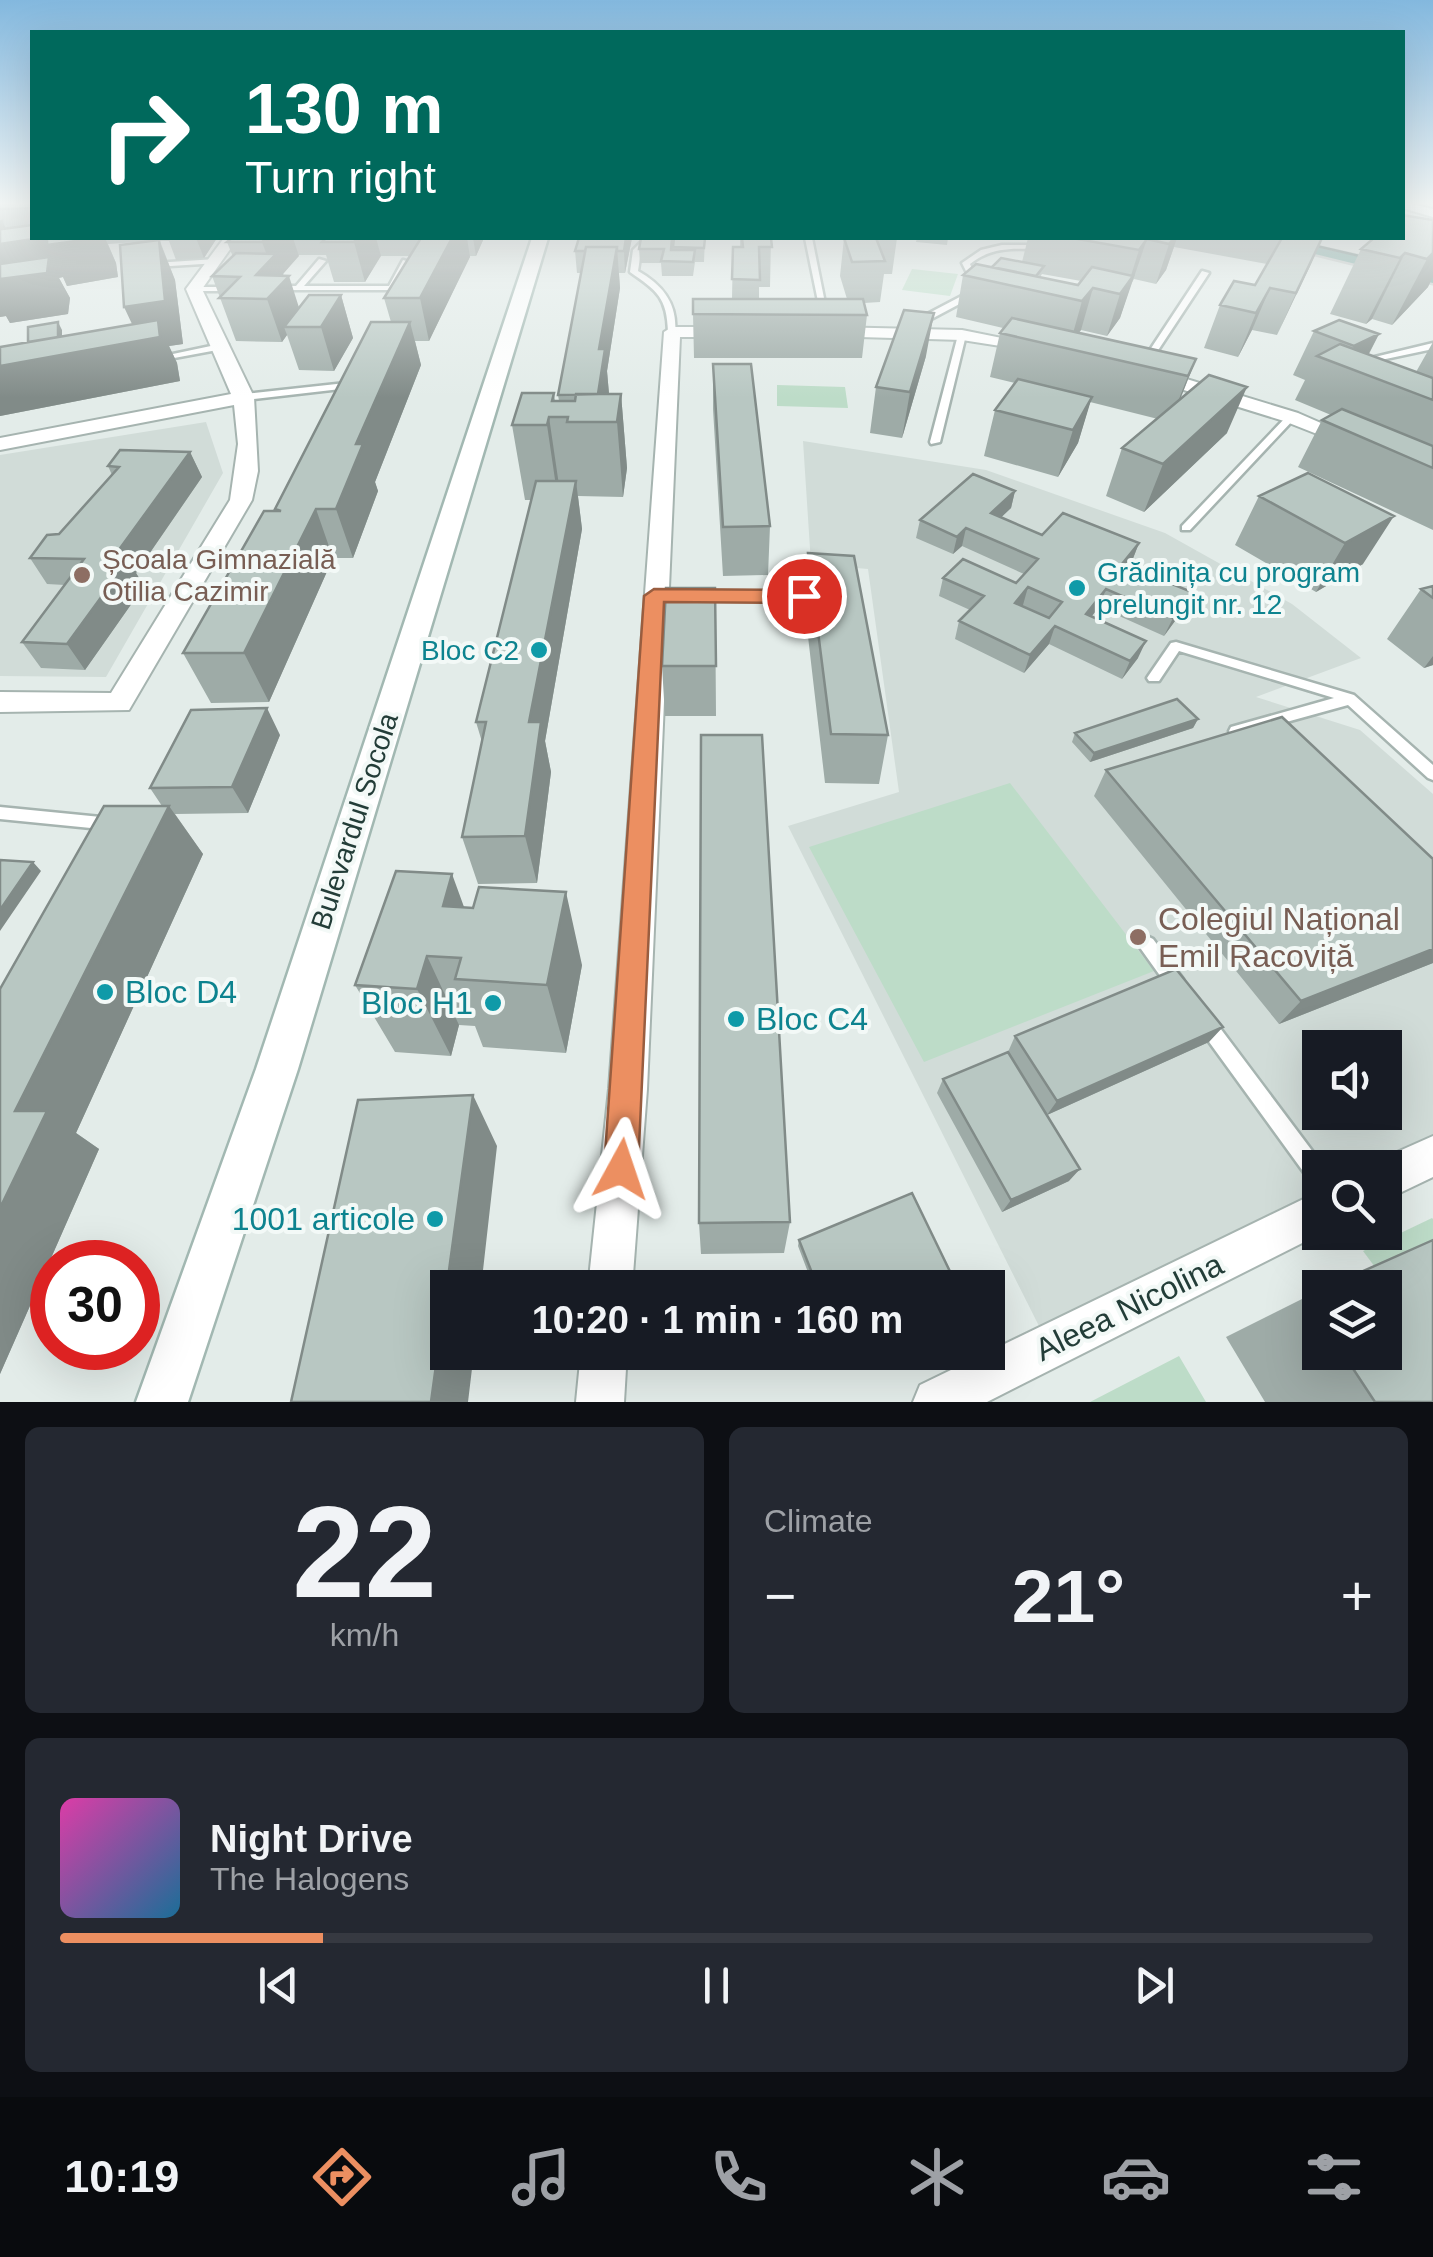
<!DOCTYPE html>
<html lang="en">
<head>
<meta charset="utf-8">
<style>
	body { margin:0; font-family:Helvetica,sans-serif; background:#242831; color:#f1f3f6; height:100vh; display:flex; flex-direction:column; font-size:38px; white-space:nowrap }
	* { box-sizing:border-box; margin:0 }
	p { font-size:32px; color:#9ea1a6 }
	.icon { flex:none; width:55px; height:55px; fill:none; stroke:currentColor; stroke-width:2; stroke-linecap:round; stroke-linejoin:round }
	.map { position:relative; height:1402px; overflow:hidden }
	.side { display:flex; flex-direction:column; gap:25px; padding:25px; background:#0d0f14; flex:1 }
	.side>* { flex:none }
	.banner { position:absolute; left:30px; top:30px; width:1375px; height:210px; border-radius:0px; box-shadow:0 10px 40px #0002; background:#00695c; color:#fff; overflow:hidden }
	.fabs { position:absolute; left:1302px; top:1030px; display:grid; gap:20px }
	.fabs a { display:grid; place-items:center; width:100px; height:100px; border-radius:0px; background:#171b24; box-shadow:0 10px 40px #0002; font-size:50px }
	.speed { position:absolute; left:30px; top:1240px; display:flex; gap:20px; font-size:50px; font-weight:700; text-align:center }
	.speed>* { display:grid; place-content:center; width:130px; height:130px; border-radius:50%; background:#171b24; box-shadow:0 10px 40px #0002; line-height:1 }
	.speed .limit { border:15px solid #d22; background:#fff; color:#111 }
	.pin { position:absolute; display:grid; place-items:center; width:85px; height:85px; color:#fff; margin:-42px; border:5px solid #fff; border-radius:50%; box-shadow:0 2px 10px #0007 }
	.me { position:absolute; width:110px; margin:-55px; rotate:5deg; stroke-linejoin:round; filter:drop-shadow(0 0 8px #0008) }
	.turn { display:flex; align-items:center; gap:35px; height:210px; padding:0 50px; font-size:45px }
	.turn .icon { width:130px; height:130px; stroke-width:2.5 }
	.turn b { display:block; font-size:70px; line-height:85px }
	.big { font-size:75px; font-weight:600; line-height:1.1 }
	.side .card { flex:1; display:flex; flex-direction:column; justify-content:center; gap:15px; min-width:0; padding:0 35px; border-radius:15px; background:#242831 }
	.side .dial { align-items:center; gap:0 }
	.dial b { font-size:130px; line-height:1 }
	.song { display:flex; align-items:center; gap:30px }
	.cover { width:120px; height:120px; border-radius:15px; background:linear-gradient(135deg,hsl(320 70% 55%),hsl(200 70% 35%)) }
	.played { height:10px; border-radius:5px; background:linear-gradient(90deg,#ec8f61 20%,#363941 20%) }
	.keys { display:flex; justify-content:space-around; direction:ltr }
	.heat { display:flex; justify-content:space-between; align-items:center; font-size:55px; direction:ltr }
	.side .tiles { flex:1; display:grid; gap:25px; grid-template-columns:1fr 1fr }
	.card:last-child { grid-column:span 2 }
	.trip { position:absolute; left:430px; top:1270px; width:575px; height:100px; border-radius:0px; background:#171b24; box-shadow:0 10px 40px #0002; font-weight:600; line-height:100px; text-align:center }
	.tab-bar { display:flex; height:160px; justify-content:space-around; align-items:center; background:#090b0e; color:#9ea1a6 }
	.tab-bar .icon { width:70px; height:70px }
	.tab-bar .current { color:#ec8f61 }
	.tab-bar b { font-size:45px; color:#f1f3f6 }
	.map>svg:first-child { display:block }
	.built { fill:#d1dcd8; fill-rule:evenodd }
	.green { fill:#bddcc8 }
	.lines { fill:none; stroke-linecap:round; stroke-linejoin:round }
	.lane-casing { stroke:#a6b4b0; stroke-width:5 }
	.street-casing { stroke:#a6b4b0; stroke-width:4 }
	.secondary-casing { stroke:#a2b8b2; stroke-width:5 }
	.primary-casing { stroke:#c1c9c7; stroke-width:5 }
	.lane { fill:#fff; fill-rule:evenodd }
	.street { fill:#fff; fill-rule:evenodd }
	.secondary { fill:#fff; fill-rule:evenodd }
	.primary { fill:#69a097; fill-rule:evenodd }
	.tram { stroke:#5e7874; stroke-width:2.5 }
	.wall { fill:#9eaba7; fill-rule:evenodd }
	.shaded-wall { fill:#818b88 }
	.building { fill:#b8c7c2; stroke:#818b88; stroke-width:2.5; fill-rule:evenodd }
	.route { fill:#ec8f61; stroke:#995d3f; stroke-width:2.5 }
	.education-dot { fill:#8d6e63; stroke:#f3f9f7; stroke-width:4 }
	.culture-dot { fill:#0f9aa8; stroke:#f3f9f7; stroke-width:4 }
	.labels { text-anchor:middle; stroke-width:8; stroke-linejoin:round; paint-order:stroke }
	.education-label { font-size:28px; fill:#785e54; stroke:#f3f9f7; text-anchor:start }
	.culture-label { font-size:28px; fill:#0d838f; stroke:#f3f9f7; text-anchor:start }
	.street-label { font-size:28px; fill:#233d38; stroke:#f3f9f7 }
	.near-education-label { font-size:32px; fill:#785e54; stroke:#f3f9f7; text-anchor:start }
	.near-culture-label { font-size:32px; fill:#0d838f; stroke:#f3f9f7; text-anchor:start }
	.near-street-label { font-size:32px; fill:#233d38; stroke:#f3f9f7 }
</style>
</head>
<body>
<div class="map">
<svg width="1433" height="1402" viewBox="0 0 1433 1402">
	<rect width="100%" height="100%" fill="#e3ece9"/>
	<path class="built" d="M206 422 223 473 106 677 0 676V455Z
		M803 441 986 470 1165 533 1292 604 1361 658 1256 697 1360 730 1433 794V1153L1385 1168H1320V1206L1044 1336 788 826 899 792 868 569 811 564ZM1320 1048H1385V1112H1320Z"/>
	<path class="green" d="M912 269 958 274 950 296 902 290Z
		M777 385 845 387 848 408 777 406Z
		M1010 783 1154 971 924 1062 809 847Z
		M1432 1218 1433 1219V1345L1363 1251Z
		M1179 1356 1206 1402H1090Z"/>
	<g class="lines">
		<g class="lane-casing">
			<path id="lane" d="M645 238H653L641 251 638 271C663 285 678 304 675 334L668 332C667 297 657 291 630 272L633 250Z
				M805 238H812L828 318 821 316Z
				M1002 245H1033L1048 248 1044 250C1017 248 992 246 970 264L982 292 920 325H914V321L975 289 962 263 981 250Z
				M216 259H219V263L154 267 150 265 154 263Z
				M319 259 326 261 304 286H389L403 260 410 262 396 288 392 290H277L273 288 277 286H296Z
				M1202 271 1209 273 1149 364H1143L1142 362Z
				M194 287H235L239 289 235 291H191L190 289Z
				M962 332 966 335 940 442 931 444 930 442 958 335Z
				M225 343 228 344V348L158 361 154 358Z
				M1433 343V349L1362 364 1358 361Z
				M355 382 360 385 358 387 245 400 240 397 245 394Z
				M1288 415 1296 417 1190 530H1182V526Z
				M696 592H820L826 596 820 600 692 599 690 596Z
				M1176 642 1354 695 1433 765V780L1428 778 1348 705 1236 736 1231 735 1229 731 1231 727 1334 698 1179 651 1159 681H1149L1147 678 1149 675 1171 643Z
				M0 807 111 818 116 820 119 824 116 828 111 830 0 819Z
				M1147 936 1153 939 1183 979 1186 985 1183 991 1177 993 1171 991 1141 949 1138 944 1141 939Z
				M1205 1013 1211 1016 1325 1168H1320V1188L1313 1185 1199 1028 1196 1022 1199 1016Z"/>
		</g>
		<g class="street-casing">
			<path id="street" d="M1402 202 1433 209V217L1402 208Z
				M224 238H238L202 289 254 397 258 471 252 500 129 710 0 712V692L111 693 230 500 238 444 234 405 0 450V438L231 394 186 289Z
				M672 327H728L736 332 728 337H680L647 1089 632 1288H588L609 1089 664 332Z
				M831 327 962 330 1041 346 1032 351 962 340 825 336 823 332Z
				M1145 370H1157L1298 413 1362 441 1345 445 1284 421 1145 378Z
				M1433 1136V1177L1385 1200V1168L1370 1164Z
				M1320 1191V1232H1324L987 1402H913L920 1385Z
				M581 1352H627L624 1402H576Z"/>
		</g>
		<g class="secondary-casing">
			<path id="secondary" d="M532 238H548L298 1069 188 1402H136L256 1069Z"/>
		</g>
		<g class="primary-casing">
			<path id="primary" d="M1250 238H1276L1433 273V283Z"/>
		</g>
		<use href="#lane" class="lane"/>
		<use href="#street" class="street"/>
		<use href="#secondary" class="secondary"/>
		<use href="#primary" class="primary"/>
		<path class="tram" d="M1282 238 1433 273"/>
	</g>
	<path class="wall" d="M0 202H32V238H217L204 258 176 260 169 241H160L175 280 183 344 169 346 177 363 180 381 0 416V347L28 342 62 330V336L132 324 139 242 108 244 116 263 118 277 67 286 63 277 59 278 70 298 68 314 10 323 6 316 0 317Z
		M1433 219 1428 287 1392 325 1372 319 1366 324 1330 314 1361 249Z
		M232 238H484L476 256H470L429 341H415L421 365 375 482 378 491 353 558H333L269 702 211 703 183 653 275 511V509L391 322 384 298 410 256H380L365 282H334L326 255H298L283 274 299 308 341 295 353 338 334 371 299 370 287 335 282 342 236 341 212 276 233 257 227 242Z
		M632 238 625 273H619L620 288 607 371 609 394H621L627 468 623 497 578 496 582 529 545 741 551 772 537 883 478 884 462 837 482 742 476 722 531 500H525L512 425 554 393 555 401H559L558 395 581 273H577L575 251Z
		M705 238 704 262H695L693 276H662L661 263H640L639 249 673 247Z
		M740 238H771L770 287H759V299H847L840 276 844 238H897L892 274H884L880 302 864 303 867 315 862 358H694L693 314 732 299 733 247H740Z
		M917 238H948L947 245 916 242Z
		M1028 238H1322L1277 335 1252 330 1238 357 1204 348 1220 305 1255 285 1267 264 1174 247 1166 270 1156 284 1134 279 1131 284 1120 318 1107 336 1081 330 1078 333 1196 359 1180 400 1227 433 1144 512 1106 496 1122 448 1158 419 1090 402 1078 443 1058 477 984 456 995 410 1015 383 990 377 1000 333 1003 328 956 317 963 275 992 267 1022 262ZM1042 274 1081 281 1078 285 1040 277Z
		M1314 331 1379 334 1369 354 1416 372 1433 342V530L1298 467 1322 420 1331 415 1295 400 1305 380 1293 375Z
		M926 356 902 438 870 433 876 387Z
		M713 364 770 526 768 575 723 576 713 409Z
		M190 452 202 477 136 573 144 586 85 670 41 668 22 642 65 585 47 584 30 558 59 534 112 475 108 466Z
		M1308 473 1363 564 1316 592 1235 545 1259 496Z
		M1015 491 1011 508 1001 517 1042 535 1139 543 1132 561 1128 566 1192 592 1183 610 1164 636 1099 607 1092 616 1138 658 1122 679 1049 644 1024 673 955 639 959 621 970 610 939 596 943 578 1016 583 1024 574 962 546 953 554 916 538 920 520Z
		M808 553 888 735 879 784 825 783 804 602Z
		M1433 586V665L1424 668 1387 639 1421 589Z
		M715 588 716 716H665L662 666Z
		M1198 719 1193 728 1090 762 1072 742 1075 733Z
		M280 735 248 813 175 814 203 854 76 1133 99 1149 0 1374V989L162 806 150 788Z
		M1106 770 1433 963 1279 1024 1094 796Z
		M465 907 582 965 566 1053 483 1047 475 1026 459 1025 451 1056 395 1052 355 985Z
		M1015 1036 1209 1042 1047 1115 1069 1181 1002 1212 937 1093 943 1079 1008 1052Z
		M790 1222 784 1253 701 1254 699 1223Z
		M799 1240 958 1288H814L798 1246Z
		M1320 1290V1352H1385L1433 1402H1265L1226 1337Z"/>
	<path class="shaded-wall" d="M2 221 13 242 40 238H105L116 263 118 277 67 286 63 277 59 278 70 298 68 314 10 323 6 316 0 317V234Z
		M196 238H217L204 258Z
		M267 238H293L299 256 283 274 285 280 289 276 302 317 284 327 287 335 282 342 267 299 256 275 269 261 262 242Z
		M357 238H376L381 256 365 282 354 242Z
		M452 238H467L470 257 429 341 420 298Z
		M473 238H484L476 256Z
		M626 238H632L625 273 624 251Z
		M1174 238H1177L1166 270 1156 284 1169 244Z
		M1322 238 1310 266 1277 335 1296 293Z
		M1147 239 1120 318 1107 336 1120 294 1129 282 1139 250Z
		M159 240 175 280 183 344 169 346 177 363 180 381 0 416V366L58 322 62 330V355L140 341 124 307Z
		M617 247 620 288 607 371 609 394 598 395 599 349Z
		M1405 253 1372 319 1366 324 1400 258Z
		M1433 253V277L1428 287 1392 325 1427 259Z
		M1093 288 1081 330 1070 344 1082 301Z
		M1270 288 1252 330 1238 357 1256 313Z
		M341 295 353 338 334 371 321 327Z
		M934 313 926 356 902 438 910 392Z
		M410 322 421 365 375 482 378 491 353 558 336 509 356 444Z
		M1379 334 1359 372 1344 366 1354 346Z
		M1196 359 1178 404 1170 422 1188 376Z
		M1247 387 1227 433 1144 512 1163 464Z
		M621 394 627 468 623 497 617 422Z
		M1092 397 1078 443 1058 477 1073 430Z
		M549 417 560 492 558 500 547 425Z
		M190 452 202 477 136 573 144 586 85 670 67 644 113 558Z
		M576 481 582 529 545 741 551 772 537 883 525 836 529 722Z
		M1015 491 1011 508 987 531 991 513Z
		M316 509 333 558 269 702 244 653Z
		M1394 516 1363 564 1316 592 1345 543Z
		M966 528 962 546 953 554 957 537Z
		M1139 543 1132 561 1115 581 1122 564Z
		M1028 587 1023 605 1009 621 1015 603Z
		M1106 589 1099 607 1079 632 1086 614Z
		M1192 592 1183 610 1164 636 1173 618Z
		M1055 626 1049 644 1024 673 1030 655Z
		M1146 641 1138 658 1122 679 1130 661Z
		M1433 656V665L1424 668Z
		M267 708 280 735 248 813 232 787Z
		M1198 719 1193 728 1090 762 1094 753Z
		M169 806 203 854 76 1133 99 1149 0 1374V1208L15 1111Z
		M33 862 41 871 0 931V910Z
		M452 874 479 948 443 906Z
		M566 892 582 965 566 1053 547 985Z
		M1433 949V963L1279 1024 1301 1001Z
		M427 956 459 1025 451 1056 417 989Z
		M1223 1027 1209 1042 1047 1115 1057 1101Z
		M473 1095 497 1146 481 1288H448V1352H474L468 1402H431Z
		M1080 1169 1069 1181 1002 1212 1011 1200Z"/>
	<path class="building" d="M0 202H32V208L0 209Z
		M1402 215 1433 220V253L1427 259 1405 253 1400 258 1361 249 1374 238H1402Z
		M2 221V229L32 225V238H40L0 244V222Z
		M47 238H98L47 245Z
		M232 238H267L262 242H227Z
		M326 238H357L354 242H322Z
		M421 238H452L420 298H384Z
		M579 238H626L624 251H617V247H586L585 251H575Z
		M641 238H672L671 250H695L693 262 661 261 664 249H639Z
		M674 238H705L704 248 673 247Z
		M742 238H771L772 247H759L760 280 732 279 733 247H743Z
		M844 238H876L885 261 852 262Z
		M1072 238H1174L1169 244 1147 239 1139 250Z
		M1282 238H1322L1296 293 1270 288 1256 313 1220 305 1234 281 1255 285Z
		M159 240 165 301 124 307 120 245Z
		M586 247H617L599 349H605L598 394 558 395Z
		M236 253 276 254 256 275 289 276 267 299 219 298 240 277 212 276Z
		M49 257 47 273 0 279V264Z
		M1001 258 1044 266 1036 276 992 267Z
		M976 264 1078 285 1092 267 1133 276 1120 294 1093 288 1082 301 963 275Z
		M309 295H341L321 327H284Z
		M693 299H863L867 315 693 314Z
		M904 310 934 313 910 392 876 387Z
		M1012 318 1196 359 1188 376 1000 333Z
		M158 320 160 337 0 366V347Z
		M1339 320 1379 334 1354 346 1314 331Z
		M58 322V337L28 342V327Z
		M371 322H410L356 444H363L336 509H316L244 653H183L264 511H281L275 509Z
		M1340 344 1433 378V400L1317 356Z
		M713 364H751L770 526 723 527Z
		M1209 375 1247 387 1163 464 1122 448Z
		M1018 379 1092 397 1073 430 995 410Z
		M522 393H554L552 401H575L576 394H621L617 422H567L568 417H549L547 425H512Z
		M1342 409 1433 446V468L1322 420Z
		M120 450 190 452 113 558 129 559 67 644 22 642 84 559 30 558 47 535 59 534 119 467 108 466Z
		M1308 473 1394 516 1345 543 1259 496Z
		M973 474 1015 491 991 513 1042 535 1063 513 1139 543 1122 564 1192 592 1173 618 1106 589 1086 614 1146 641 1130 661 1055 626 1030 655 959 621 984 596 943 578 963 559 1016 583 1038 559 966 528 957 537 920 520ZM1028 587 1062 602 1049 618 1015 603Z
		M536 481H576L529 722H541L525 836 462 837 486 722H476Z
		M808 553 854 556 888 735 831 734Z
		M1433 586V598L1421 589Z
		M666 588H715L716 666H662Z
		M1177 699 1198 719 1094 753 1075 733Z
		M267 708 232 787 150 788 191 710Z
		M1282 717 1433 859V949L1301 1001 1106 770Z
		M701 735H762L790 1222 699 1223Z
		M104 806H169L15 1111H47L0 1208V989Z
		M0 860 33 862 0 910Z
		M396 871 452 874 443 906 473 908 479 887 566 892 547 985 455 979 461 958 427 956 417 989 355 985Z
		M1176 969 1223 1027 1057 1101 1015 1036Z
		M1008 1052 1080 1169 1011 1200 943 1079Z
		M473 1095 431 1402H291L358 1100Z
		M912 1193 958 1288H818L799 1240Z
		M1433 1240V1402H1375L1342 1352H1385V1288H1325Z
		M1320 1290V1318L1305 1296Z"/>
	<linearGradient id="sky" x2="0" y2="1"><stop stop-color="#83b8de"/><stop offset="0.51" stop-color="#f2f6f5"/><stop offset="1" stop-color="#f2f6f5" stop-opacity="0"/></linearGradient>
	<rect width="1433" height="398" fill="url(#sky)"/>
	<path class="route" d="M654 589 804 590 814 596 804 603 664 602 638 1169 633 1181 621 1186 609 1181 604 1169 644 596Z"/>
	<g class="education-dot">
		<circle cx="82" cy="575" r="10"/>
		<circle cx="1138" cy="937" r="10"/>
	</g>
	<g class="culture-dot">
		<circle cx="1077" cy="588" r="10"/>
		<circle cx="539" cy="650" r="10"/>
		<circle cx="105" cy="992" r="10"/>
		<circle cx="493" cy="1003" r="10"/>
		<circle cx="736" cy="1019" r="10"/>
		<circle cx="435" cy="1219" r="10"/>
	</g>
	<g class="labels">
		<g class="education-label">
			<text x="102" y="569">Școala Gimnazială<tspan x="102" dy="32">Otilia Cazimir</tspan></text>
		</g>
		<g class="culture-label">
			<text x="1097" y="582">Grădinița cu program<tspan x="1097" dy="32">prelungit nr. 12</tspan></text>
			<text x="519" y="660" text-anchor="end">Bloc C2</text>
		</g>
		<g class="street-label">
			<text transform="translate(354 821) rotate(-72)" y="10">Bulevardul Socola</text>
		</g>
		<g class="near-education-label">
			<text x="1158" y="930">Colegiul Național<tspan x="1158" dy="37">Emil Racoviță</tspan></text>
		</g>
		<g class="near-culture-label">
			<text x="125" y="1003">Bloc D4</text>
			<text x="473" y="1014" text-anchor="end">Bloc H1</text>
			<text x="756" y="1030">Bloc C4</text>
			<text x="415" y="1230" text-anchor="end">1001 articole</text>
		</g>
		<g class="near-street-label">
			<text transform="translate(1129 1307) rotate(-26)" y="11">Aleea Nicolina</text>
		</g>
	</g>
</svg>
<div class="fabs">
<a><svg class="icon" aria-label="sound" viewBox="0 0 24 24"><path d="M4 9h4l5-4v14l-5-4H4zM17 9q2 3 0 6"/></svg></a>
<a><svg class="icon" aria-label="search" viewBox="0 0 24 24"><circle cx="10" cy="10" r="6"/><path d="M15 15l6 6"/></svg></a>
<a><svg class="icon" aria-label="layers" viewBox="0 0 24 24"><path d="M12 4l9 5-9 5-9-5zM3 14l9 5 9-5"/></svg></a>
</div>
<div class="speed"><div class="limit">30</div></div>
<div class="pin" style="left:804px;top:596px;background:#d93025"><svg class="icon" aria-label="arrive" viewBox="0 0 24 24"><path d="M6 21V4h12l-3 4 3 4H6"/></svg></div>
<svg class="me" style="left:621px;top:1169px" viewBox="-20 -20 40 40"><path d="M0-17L14 15 0 8-14 15z" fill="#ec8f61" stroke="#fff" stroke-width="4"/></svg>
<div class="trip">10:20 · 1 min · 160 m</div>
<div class="banner">
<div class="turn"><svg class="icon" aria-label="right" viewBox="0 0 24 24"><path d="M7 20v-9h11M14 6l5 5-5 5"/></svg><div><b>130 m</b>Turn right</div></div>
</div>
</div>
<section class="side">
<div class="tiles">
<div class="card dial"><b>22</b><p>km/h</p></div>
<div class="card"><p>Climate</p>
<div class="heat"><a>−</a><b class="big">21°</b><a>+</a></div>
</div>
<div class="card">
<div class="song"><i class="cover"></i><div><b>Night Drive</b><p>The Halogens</p></div></div>
<div class="played"></div>
<div class="keys"><svg class="icon" aria-label="previous" viewBox="0 0 24 24"><path d="M18 5L8 12l10 7zM5 5v14"/></svg><svg class="icon" aria-label="pause" viewBox="0 0 24 24"><path d="M8 5v14M16 5v14"/></svg><svg class="icon" aria-label="next" viewBox="0 0 24 24"><path d="M6 5l10 7-10 7zM19 5v14"/></svg></div>
</div>
</div>
</section>
<nav class="tab-bar">
<b>10:19</b>
<svg class="icon current" aria-label="directions" viewBox="0 0 24 24"><path d="M12 3l9 9-9 9-9-9zM9 14v-3h6M13 9l2 2-2 2"/></svg>
<svg class="icon" aria-label="music" viewBox="0 0 24 24"><path d="M9 18V5l10-2v13"/><circle cx="6" cy="18" r="3"/><circle cx="16" cy="16" r="3"/></svg>
<svg class="icon" aria-label="phone" viewBox="0 0 24 24"><path d="M5 4h4l2 5-3 2q2 4 5 5l2-3 5 2v4C11 20 4 13 5 4z"/></svg>
<svg class="icon" aria-label="climate" viewBox="0 0 24 24"><path d="M12 3v18M4 7l16 10M4 17L20 7"/></svg>
<svg class="icon" aria-label="car" viewBox="0 0 24 24"><path d="M5 17H2v-5l4-1 3-4h7l3 4 3 1v5h-3M9 17h6M6 11h13"/><circle cx="7" cy="17" r="2"/><circle cx="17" cy="17" r="2"/></svg>
<svg class="icon" aria-label="filters" viewBox="0 0 24 24"><path d="M4 7h16M4 17h16"/><circle cx="9" cy="7" r="2"/><circle cx="15" cy="17" r="2"/></svg>
</nav>
</body>
</html>
